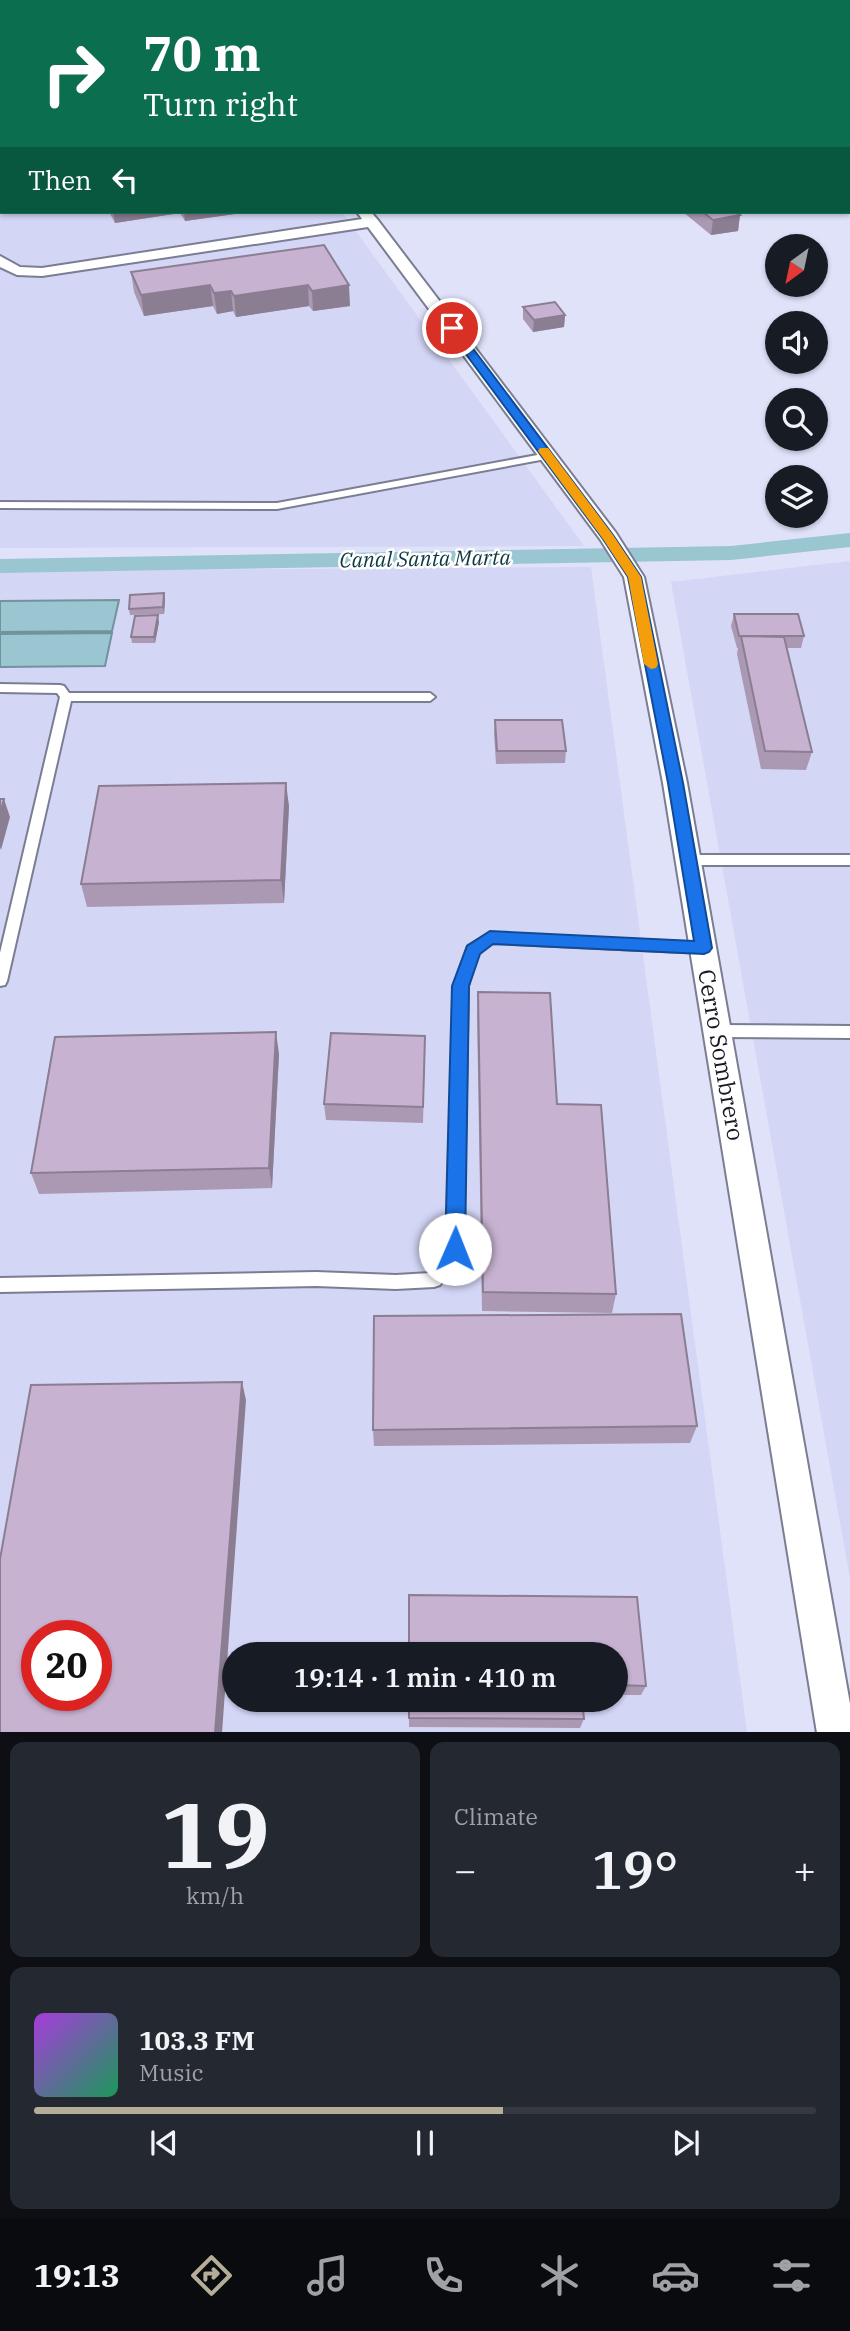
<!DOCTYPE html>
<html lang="en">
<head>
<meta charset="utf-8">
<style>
	body { margin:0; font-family:"IBM Plex Serif",serif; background:#242831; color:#f1f3f6; height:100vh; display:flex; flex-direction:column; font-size:26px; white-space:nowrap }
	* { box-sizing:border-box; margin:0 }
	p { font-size:23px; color:#9ea1a6 }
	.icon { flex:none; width:38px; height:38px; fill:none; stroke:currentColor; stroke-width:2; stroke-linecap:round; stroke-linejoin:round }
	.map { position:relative; height:1732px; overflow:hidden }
	.panel { display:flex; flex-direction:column; gap:10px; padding:10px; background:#0d0f14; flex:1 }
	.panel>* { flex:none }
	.guide { position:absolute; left:0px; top:0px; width:850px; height:214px; box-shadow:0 2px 5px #0004; background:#0b6e4f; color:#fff; overflow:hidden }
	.needle { width:46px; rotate:213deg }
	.tools { position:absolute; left:765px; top:234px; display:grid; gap:14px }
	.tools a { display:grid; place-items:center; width:63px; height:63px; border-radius:50%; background:#171b24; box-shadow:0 2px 5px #0004; font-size:35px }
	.speed { position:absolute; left:21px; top:1620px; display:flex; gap:14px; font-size:35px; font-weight:700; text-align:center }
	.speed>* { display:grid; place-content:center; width:91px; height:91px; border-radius:50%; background:#171b24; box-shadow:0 2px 5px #0004; line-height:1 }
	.speed .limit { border:10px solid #d22; background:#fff; color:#111 }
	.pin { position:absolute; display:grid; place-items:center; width:60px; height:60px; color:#fff; margin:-30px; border:4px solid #fff; border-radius:50%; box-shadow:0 2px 7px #0007 }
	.me { position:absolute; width:77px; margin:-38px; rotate:1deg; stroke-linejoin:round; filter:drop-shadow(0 0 5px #0008) }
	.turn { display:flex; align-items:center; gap:24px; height:147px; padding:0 28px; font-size:32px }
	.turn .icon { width:91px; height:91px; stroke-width:2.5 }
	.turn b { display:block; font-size:49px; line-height:60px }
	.then { display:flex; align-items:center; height:66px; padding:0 28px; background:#0003; gap:14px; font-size:26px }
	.big { font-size:52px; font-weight:600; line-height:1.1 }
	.panel .tile { flex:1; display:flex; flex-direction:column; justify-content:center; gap:10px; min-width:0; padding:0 24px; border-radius:14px; background:#242831 }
	.panel .dial { align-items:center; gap:0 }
	.dial b { font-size:91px; line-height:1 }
	.song { display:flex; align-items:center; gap:21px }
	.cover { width:84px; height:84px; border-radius:10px; background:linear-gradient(135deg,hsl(280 70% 55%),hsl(150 70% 35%)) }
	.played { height:7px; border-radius:4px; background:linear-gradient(90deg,#b4ad98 60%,#363941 60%) }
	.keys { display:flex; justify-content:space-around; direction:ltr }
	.heat { display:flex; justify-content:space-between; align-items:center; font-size:38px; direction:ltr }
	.panel .tiles { flex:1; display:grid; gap:10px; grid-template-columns:1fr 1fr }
	.tile:last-child { grid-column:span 2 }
	.trip { position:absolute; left:222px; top:1642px; width:406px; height:70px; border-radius:35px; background:#171b24; box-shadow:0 2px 5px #0004; font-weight:600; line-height:70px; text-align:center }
	.dock { display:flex; height:112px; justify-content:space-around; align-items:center; background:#090b0e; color:#9ea1a6 }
	.dock .icon { width:49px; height:49px }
	.dock .selected { color:#b4ad98 }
	.dock b { font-size:32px; color:#f1f3f6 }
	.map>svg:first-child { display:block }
	.built { fill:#d3d6f5; fill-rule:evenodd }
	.water { fill:#9ac6d1; stroke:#73929c; stroke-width:2 }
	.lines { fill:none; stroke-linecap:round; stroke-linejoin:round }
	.canal { fill:#9ac6d1; fill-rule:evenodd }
	.lane-casing { stroke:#7b7d92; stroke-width:4 }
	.street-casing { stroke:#7b7d92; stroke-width:4 }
	.lane { fill:#fff; fill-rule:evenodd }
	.street { fill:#fff; fill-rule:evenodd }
	.wall { fill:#ab99b4 }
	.shaded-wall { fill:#8b7d92 }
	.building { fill:#c7b2d1; stroke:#8b7d92; stroke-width:2; fill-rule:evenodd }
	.route { fill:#1a73e8; stroke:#114b97; stroke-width:2 }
	.slow { fill:#f59e0b }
	.labels { text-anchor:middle; stroke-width:5; stroke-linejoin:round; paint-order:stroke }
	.far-water-label { font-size:21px; font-style:italic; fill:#0e3840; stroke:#fff }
	.street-label { font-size:23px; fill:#181921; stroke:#fff }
</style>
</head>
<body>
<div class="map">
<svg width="850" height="1733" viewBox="0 0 850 1733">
	<rect width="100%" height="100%" fill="#e0e2fa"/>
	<path class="built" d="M0 0 189 2H2V212H342L584 546 0 548Z
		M850 561V1578L671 582Z
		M591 567 747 1732H0V571ZM37 1636H96V1696H37ZM234 1654H616V1699H234Z"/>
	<path class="water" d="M119 600 112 631 0 632V601Z
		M112 633 105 666 0 667V634Z"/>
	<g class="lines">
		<path class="canal" d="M850 533V547L731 560 0 573V559L731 546Z"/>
		<g class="lane-casing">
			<path id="lane" d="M0 115H2V119H0Z
				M548 453 551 454V458L277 509 0 508V502L277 503Z
				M0 684 60 685 64 686 69 693H430L435 697 430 701H71L7 981 5 985 0 986V953L60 697 57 693 0 692Z
				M688 855H850V865H688L682 860Z
				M490 933 703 943 708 944 709 948 708 952 703 953 492 943 478 953 468 986 463 1249 440 1285 434 1287 396 1289 316 1286 0 1292V1278L316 1272 396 1275 430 1273 447 1247 454 986 468 946Z
				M717 1025 850 1026V1038L717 1037 712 1035 710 1031 712 1027Z"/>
		</g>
		<g class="street-casing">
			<path id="street" d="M202 0H212L213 2H203Z
				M357 212H371L377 219 616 533 644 577 687 783 850 1704V1733H817L663 783 624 577 600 539 368 227 42 276 17 275 0 267V256L20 267 42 268 362 219Z"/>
		</g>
		<use href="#lane" class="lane"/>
		<use href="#street" class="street"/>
	</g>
	<path class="wall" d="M800 0H850V35H849V2H803Z
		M109 212H249L185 221 180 213 115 223Z
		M683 212H736L740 215 738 231 711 235Z
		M324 245 350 306 313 311 309 306 236 317 233 311 217 314 213 306 144 316 134 292 131 272Z
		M523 307 565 315 564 327 533 332 523 319Z
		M164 593 165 600 164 614 130 615 129 609Z
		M734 614 804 636 801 648H786L812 752 806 770 761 769 737 654 738 648H737L731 626Z
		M159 622 155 643H132L131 637Z
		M495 720 566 751 565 763 496 764 494 733Z
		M289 806 284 903 87 907 81 884Z
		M478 992 557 1104 616 1294 612 1313 482 1311 477 1014Z
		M425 1053 423 1123 326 1120 324 1104Z
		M279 1054 272 1188 39 1194 31 1173Z
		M697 1426 690 1443 374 1446 373 1430Z
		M616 1654 646 1686 641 1695H616Z
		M409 1699 584 1719 580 1728 409 1727Z"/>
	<path class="shaded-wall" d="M806 0H816V2H805Z
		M0 95H2V114H0Z
		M113 212H180V213L115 223Z
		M184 212H249L185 221Z
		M740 215 738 231 711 235 713 220Z
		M210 285 213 306 144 316 141 295Z
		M308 285 309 306 236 317 234 296Z
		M349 285 350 306 313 311 312 291Z
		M231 291 233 311 217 314 214 293Z
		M565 315 564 327 533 332 534 320Z
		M164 593 165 600 164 614 163 607Z
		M158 615 159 622 155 643 154 637Z
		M286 783 289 806 284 903 281 880Z
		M4 799 10 817 1 850 0 847V814Z
		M276 1032 279 1054 272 1188 269 1168Z
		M242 1382 246 1400 222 1733H215Z"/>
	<path class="building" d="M821 0H850V20H849V2H823Z
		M0 79H2V95H0Z
		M703 212H736L740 215 713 220Z
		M324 245 349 285 312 291 308 285 234 296 231 291 214 293 210 285 141 295 131 272Z
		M555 302 565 315 534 320 523 307Z
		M164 593 163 607 129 609 130 595Z
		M734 614H798L804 636H739Z
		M158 615 154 637H131L135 616Z
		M741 636 784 637 812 752 765 751Z
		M495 720H562L566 751H497Z
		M286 783 281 880 81 884 99 786Z
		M0 799H4L0 814Z
		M478 992 550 993 557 1104 601 1105 616 1294 483 1292Z
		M276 1032 269 1168 31 1173 55 1037Z
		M331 1033 425 1036 423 1107 324 1104Z
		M681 1314 697 1426 373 1430 374 1316Z
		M242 1382 215 1733H0V1559L31 1385ZM37 1636H96V1696H37Z
		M409 1595 637 1597 646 1686 616 1685V1654H409Z
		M409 1699H582L584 1719 409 1718Z"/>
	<path class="route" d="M448 326H456L613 535 641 577 683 783 712 948 709 952 704 954 493 944 480 954 469 986 465 1249 462 1256 455 1259 448 1256 445 1249 452 986 467 946 490 931 694 941 668 783 628 577 603 539 448 330Z"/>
	<path class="slow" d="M540 448H548L613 535 641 577 658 664 656 668 651 669 644 664 628 577 603 539 538 451Z"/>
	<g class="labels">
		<g class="far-water-label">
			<text transform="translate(425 559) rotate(-1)" y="7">Canal Santa Marta</text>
		</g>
		<g class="street-label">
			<text transform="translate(721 1055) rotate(80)" y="8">Cerro Sombrero</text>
		</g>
	</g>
</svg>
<div class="tools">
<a><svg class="needle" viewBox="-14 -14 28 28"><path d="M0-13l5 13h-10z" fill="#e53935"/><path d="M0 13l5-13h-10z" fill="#9ea1a6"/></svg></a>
<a><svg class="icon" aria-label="sound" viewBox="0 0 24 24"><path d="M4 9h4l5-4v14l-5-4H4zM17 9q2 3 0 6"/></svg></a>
<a><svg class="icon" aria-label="search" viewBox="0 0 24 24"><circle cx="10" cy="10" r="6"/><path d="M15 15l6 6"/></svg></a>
<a><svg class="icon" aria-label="layers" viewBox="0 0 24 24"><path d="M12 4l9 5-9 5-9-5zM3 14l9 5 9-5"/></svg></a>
</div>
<div class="speed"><div class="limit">20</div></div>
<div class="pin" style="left:452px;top:328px;background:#d93025"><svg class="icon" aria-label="arrive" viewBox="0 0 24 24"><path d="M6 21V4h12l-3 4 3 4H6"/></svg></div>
<svg class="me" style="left:455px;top:1249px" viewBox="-20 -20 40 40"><circle r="19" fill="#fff"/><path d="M0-13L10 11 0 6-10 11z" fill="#1a73e8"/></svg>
<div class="trip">19:14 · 1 min · 410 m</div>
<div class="guide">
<div class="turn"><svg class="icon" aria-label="right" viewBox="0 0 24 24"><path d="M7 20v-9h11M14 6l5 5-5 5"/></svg><div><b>70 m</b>Turn right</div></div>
<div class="then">Then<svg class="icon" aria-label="left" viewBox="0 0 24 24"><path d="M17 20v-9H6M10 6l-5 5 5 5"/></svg></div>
</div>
</div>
<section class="panel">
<div class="tiles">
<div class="tile dial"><b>19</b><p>km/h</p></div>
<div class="tile"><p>Climate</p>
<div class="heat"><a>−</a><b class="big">19°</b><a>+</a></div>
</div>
<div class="tile">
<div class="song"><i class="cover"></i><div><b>103.3 FM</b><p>Music</p></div></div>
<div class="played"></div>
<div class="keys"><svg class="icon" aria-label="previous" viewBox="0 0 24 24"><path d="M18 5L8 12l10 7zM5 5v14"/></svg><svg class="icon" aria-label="pause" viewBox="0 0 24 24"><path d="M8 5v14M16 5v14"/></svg><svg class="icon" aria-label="next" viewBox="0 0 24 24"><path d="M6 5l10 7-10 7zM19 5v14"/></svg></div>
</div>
</div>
</section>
<nav class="dock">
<b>19:13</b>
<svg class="icon selected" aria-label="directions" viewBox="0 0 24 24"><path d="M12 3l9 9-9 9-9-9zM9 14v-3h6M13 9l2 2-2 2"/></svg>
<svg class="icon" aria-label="music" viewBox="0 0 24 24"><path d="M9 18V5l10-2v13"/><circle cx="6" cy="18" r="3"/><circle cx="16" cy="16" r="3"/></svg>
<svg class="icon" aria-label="phone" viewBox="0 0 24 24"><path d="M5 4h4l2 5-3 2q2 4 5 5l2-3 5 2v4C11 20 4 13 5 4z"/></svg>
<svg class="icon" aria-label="climate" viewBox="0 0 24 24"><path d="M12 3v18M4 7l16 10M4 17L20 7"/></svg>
<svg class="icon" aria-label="car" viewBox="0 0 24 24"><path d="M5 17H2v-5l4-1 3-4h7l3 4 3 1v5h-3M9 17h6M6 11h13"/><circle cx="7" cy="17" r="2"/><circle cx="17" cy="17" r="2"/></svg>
<svg class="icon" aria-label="filters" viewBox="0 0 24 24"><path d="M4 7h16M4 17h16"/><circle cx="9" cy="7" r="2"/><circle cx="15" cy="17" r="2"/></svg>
</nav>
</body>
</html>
